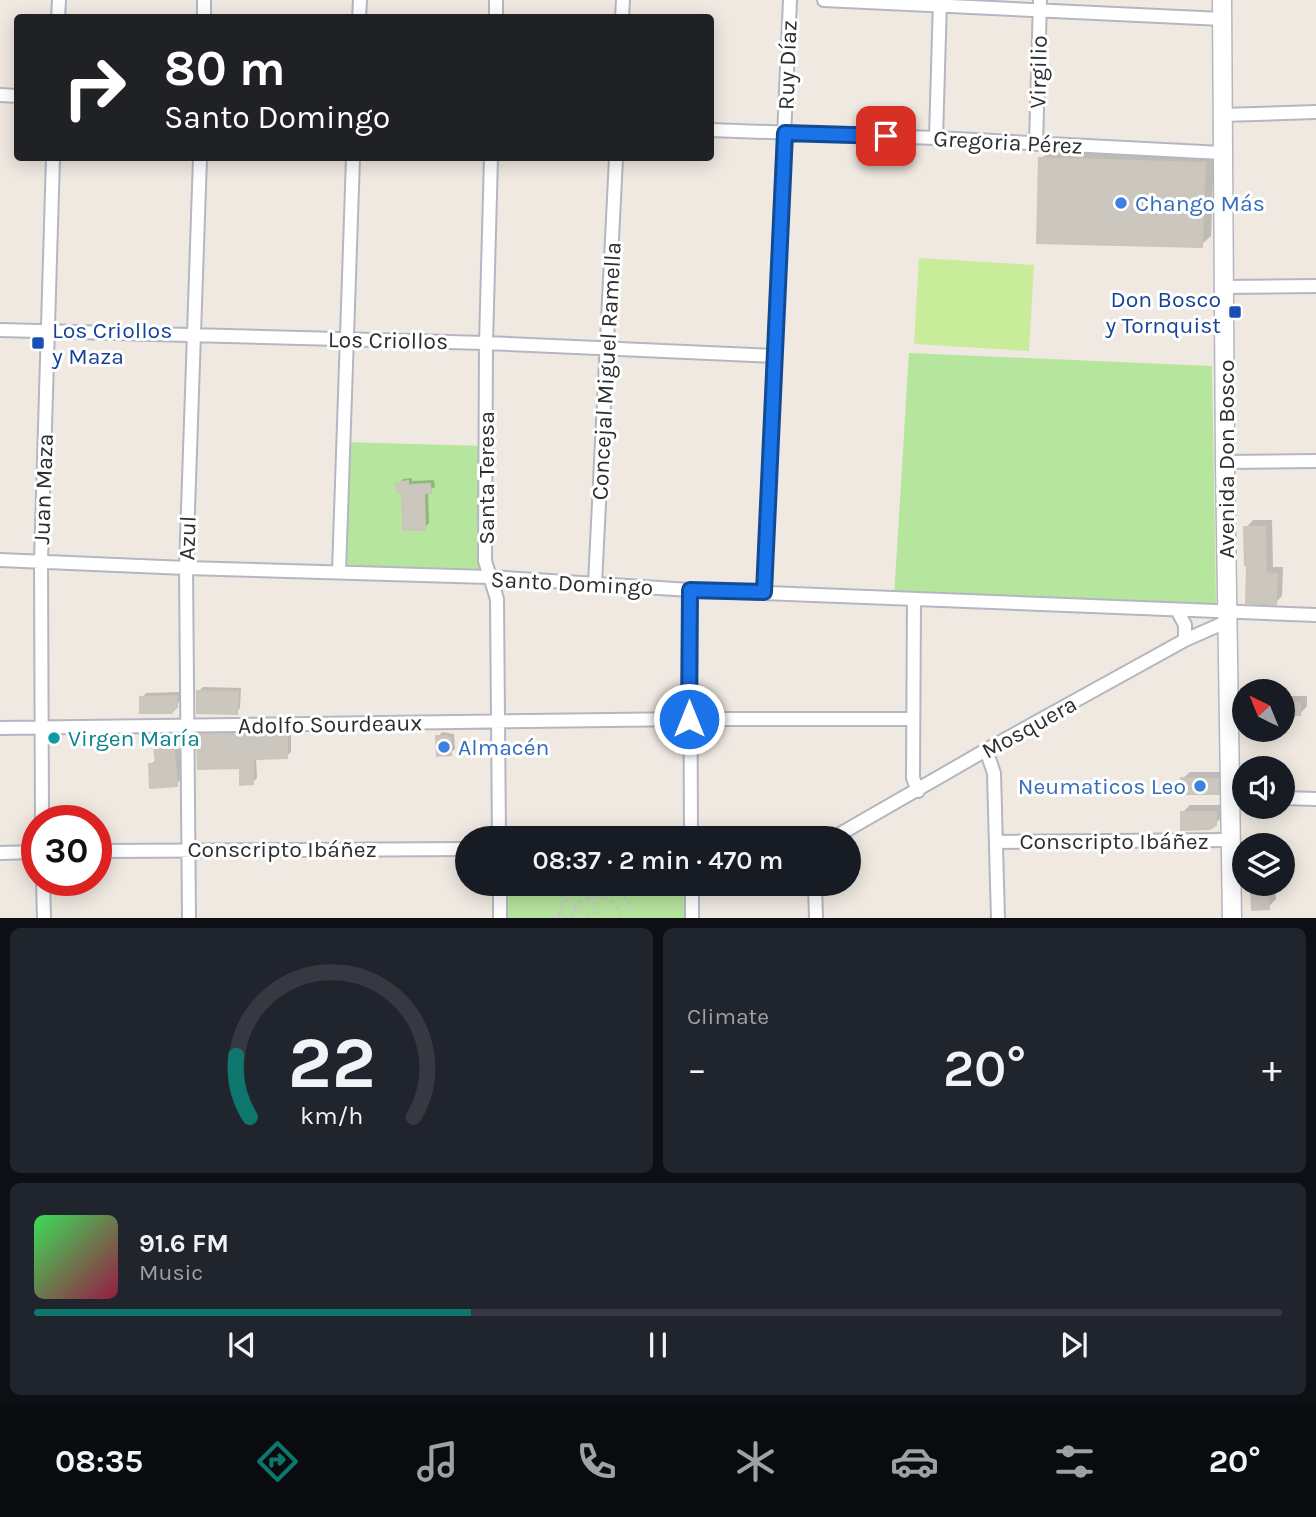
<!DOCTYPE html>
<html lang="en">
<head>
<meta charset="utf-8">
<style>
	body { margin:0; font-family:Karla,sans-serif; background:#20242c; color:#f1f3f6; height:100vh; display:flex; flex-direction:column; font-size:26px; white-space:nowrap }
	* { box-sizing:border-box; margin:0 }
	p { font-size:23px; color:#9ea1a6 }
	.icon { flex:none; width:38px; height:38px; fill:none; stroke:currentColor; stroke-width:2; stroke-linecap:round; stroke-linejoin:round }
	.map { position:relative; height:918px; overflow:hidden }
	.side { display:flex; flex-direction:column; gap:10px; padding:10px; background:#0d0f14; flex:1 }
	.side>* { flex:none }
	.banner { position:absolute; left:14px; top:14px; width:700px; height:147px; border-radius:7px; box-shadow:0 4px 18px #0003; background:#202124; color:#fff; overflow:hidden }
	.needle { width:46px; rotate:317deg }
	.controls { position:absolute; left:1232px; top:679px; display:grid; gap:14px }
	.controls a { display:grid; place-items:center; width:63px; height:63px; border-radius:50%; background:#171b24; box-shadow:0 4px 18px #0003; font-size:35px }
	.speed { position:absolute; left:21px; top:805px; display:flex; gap:14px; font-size:35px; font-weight:700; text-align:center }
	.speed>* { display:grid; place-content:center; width:91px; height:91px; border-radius:50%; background:#171b24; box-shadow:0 4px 18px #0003; line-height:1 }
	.speed .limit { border:10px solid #d22; background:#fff; color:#111 }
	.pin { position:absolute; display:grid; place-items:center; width:60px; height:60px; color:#fff; margin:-30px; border-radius:14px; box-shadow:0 4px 10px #0006 }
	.me { position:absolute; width:77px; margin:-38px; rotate:0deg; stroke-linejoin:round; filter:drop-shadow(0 0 5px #0008) }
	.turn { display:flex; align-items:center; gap:24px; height:147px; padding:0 35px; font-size:32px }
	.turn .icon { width:91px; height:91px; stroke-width:2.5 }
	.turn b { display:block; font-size:49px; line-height:60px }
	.big { font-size:52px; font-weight:600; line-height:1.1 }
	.side .tile { flex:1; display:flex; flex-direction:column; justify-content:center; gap:10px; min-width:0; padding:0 24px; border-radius:10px; background:#20242c }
	.side .dial { align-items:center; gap:0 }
	.dial svg { height:182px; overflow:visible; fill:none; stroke:#363941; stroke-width:7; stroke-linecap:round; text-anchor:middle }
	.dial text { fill:#f1f3f6; stroke:none }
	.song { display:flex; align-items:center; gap:21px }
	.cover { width:84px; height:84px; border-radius:10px; background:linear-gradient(135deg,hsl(130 70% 55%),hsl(340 70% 35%)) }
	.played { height:7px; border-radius:4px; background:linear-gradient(90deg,#0f766e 35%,#363941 35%) }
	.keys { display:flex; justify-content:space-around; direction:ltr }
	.heat { display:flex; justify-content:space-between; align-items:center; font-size:38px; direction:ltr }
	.side .tiles { flex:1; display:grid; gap:10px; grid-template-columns:1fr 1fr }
	.tile:last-child { grid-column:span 2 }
	.trip { position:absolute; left:455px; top:826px; width:406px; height:70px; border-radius:35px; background:#171b24; box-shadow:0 4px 18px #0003; font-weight:600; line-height:70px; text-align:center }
	.menu { display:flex; height:112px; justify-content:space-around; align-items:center; background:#090b0e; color:#9ea1a6 }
	.menu .icon { width:49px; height:49px }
	.menu .selected { color:#0f766e }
	.menu b { font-size:32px; color:#f1f3f6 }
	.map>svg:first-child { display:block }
	.green { fill:#b6e59e }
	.pitch { fill:#c9ec9a }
	.shadow { fill:#0003 }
	.building { fill:#cbc7bf; stroke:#cbc5ba; stroke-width:2 }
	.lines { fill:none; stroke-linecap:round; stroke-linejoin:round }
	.minor-casing { stroke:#b4b7c1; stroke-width:16 }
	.secondary-casing { stroke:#b4b7c1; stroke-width:21 }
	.path { stroke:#c9c9c9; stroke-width:2; stroke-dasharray:5 3.5; stroke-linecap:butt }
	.minor { stroke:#fff; stroke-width:12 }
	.secondary { stroke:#fff; stroke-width:18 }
	.route-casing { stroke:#114b97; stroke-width:18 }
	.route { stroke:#1a73e8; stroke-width:12 }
	.shop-dot { fill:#3f7fe0; stroke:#fff; stroke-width:2.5 }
	.transit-dot { fill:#1a4fb4; stroke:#fff; stroke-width:2.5 }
	.culture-dot { fill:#0f9aa8; stroke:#fff; stroke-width:2.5 }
	.labels { text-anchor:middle; stroke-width:6; stroke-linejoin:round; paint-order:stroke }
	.street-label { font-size:23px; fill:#2e2e2e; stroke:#fff }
	.shop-label { font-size:23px; fill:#366cbe; stroke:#fff; text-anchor:start }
	.transit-label { font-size:23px; fill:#164399; stroke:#fff; text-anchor:end }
	.culture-label { font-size:23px; fill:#0d838f; stroke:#fff; text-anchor:start }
</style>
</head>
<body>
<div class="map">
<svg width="1316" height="919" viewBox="0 0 1316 919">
	<rect width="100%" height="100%" fill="#efe9e1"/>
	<path class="green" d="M909 353 1212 366 1216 605 894 597Z
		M342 442 485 446 489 577 339 572Z
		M500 884H692V918H500Z"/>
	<path class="pitch" d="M919 258 1034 265 1029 351 914 344Z"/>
	<path class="shadow" d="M1051 149 1214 153 1211 236 1201 245 1041 159Z
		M412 478V481L434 480 435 487 428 491 429 523 424 528 404 489 398 484 403 479Z
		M1253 520H1272L1273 567H1283L1282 596 1275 603 1249 564 1246 528Z
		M203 687 241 688 240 708 236 712 199 691Z
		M180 692V701L170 711 142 698 146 693Z
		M1283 696H1307V706L1300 714 1283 713Z
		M177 729 182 734 179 744 182 778 176 784 150 765 157 759 155 735 160 730Z
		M291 729V752L286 756 256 757 257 778 253 782 241 767 199 735 204 730Z
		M442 732 454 734 455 749 450 753 438 737Z
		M1190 772H1225V785L1218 793 1182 779Z
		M1190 805H1223V816L1215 824 1183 812Z
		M1264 838H1276V845H1257Z
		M1253 884H1281L1275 890 1276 899 1268 907 1254 908Z"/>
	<path class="building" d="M1039 158 1205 163 1202 247 1037 243Z
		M408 481V485L430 484 431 493H424L425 530H403L402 491 398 493 396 483Z
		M1244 527H1265L1266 573 1277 574 1276 605 1246 603 1247 565H1245Z
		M197 691 238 692 237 714 197 713Z
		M177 696V707L171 713H140V697Z
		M1283 703H1300V715H1283Z
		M287 733V758L253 759V784L240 785V768L198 769 197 734Z
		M153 735H171L177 741 174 751 177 786 150 788 149 764H156Z
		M436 736H447V738H451V755L437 756Z
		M1181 778 1218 779 1219 794H1180Z
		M1181 812H1216V825L1210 829 1181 830Z
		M1251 884H1275V892L1268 893 1269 909 1252 910Z"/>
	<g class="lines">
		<g class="minor-casing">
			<path id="minor" d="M824 0 1222 19
				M58 18 59 0
				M204 18V0
				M359 18 360 0
				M496 18V0
				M622 18 623 0
				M0 95 18 96
				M1222 115 1316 112
				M710 130 936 138 1222 153
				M936 138 940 0
				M1036 144 1040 0
				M491 158 486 343 485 561 497 599 499 838
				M1225 287 1316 286
				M0 330 486 343 775 356
				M1225 462 1316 461
				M0 560 186 568 489 577 690 590 1316 615
				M339 572 353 158
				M595 584 616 158
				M690 590 691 838
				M764 592 790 0
				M914 599 913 778 918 791
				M1177 610 1185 625V640
				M0 728 689 719H912
				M986 750 994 773 998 919
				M1283 798 1316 799
				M42 821 41 561 53 158
				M833 838 986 750 1185 640 1228 621
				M996 842 1231 840
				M96 851 467 849
				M0 853 37 852
				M43 880 44 919
				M500 884V919
				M692 884V919
				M815 884 816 919
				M189 919 186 568 200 158"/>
		</g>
		<g class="secondary-casing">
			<path id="secondary" d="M1222 0 1225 462 1232 919"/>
		</g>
		<path class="path" d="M546 884 591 919
			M573 884 571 891 578 896 584 892 583 884
			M599 884C618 887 632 899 634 919
			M594 885 595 919
			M551 919 558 913 563 914 567 919
			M559 919C561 899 574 887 593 884
			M572 919C576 889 617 888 621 919"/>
		<use href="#minor" class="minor"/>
		<use href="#secondary" class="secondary"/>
	</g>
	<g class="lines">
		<g class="route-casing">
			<path id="route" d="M689 719 690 590 764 592 785 133 886 136"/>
		</g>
		<use href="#route" class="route"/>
	</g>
	<g class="shop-dot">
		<circle cx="1121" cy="203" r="7"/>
		<circle cx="444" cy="747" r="7"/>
		<circle cx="1200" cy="786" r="7"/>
	</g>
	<g class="transit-dot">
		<rect x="1228" y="305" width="14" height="14" rx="3.5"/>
		<rect x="31" y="336" width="14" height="14" rx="3.5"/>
	</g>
	<circle class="culture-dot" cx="54" cy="738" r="7"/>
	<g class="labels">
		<g class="street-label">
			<text transform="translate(787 65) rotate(-88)" y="8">Ruy Díaz</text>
			<text transform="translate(1038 72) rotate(-89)" y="8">Virgilio</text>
			<text transform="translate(1008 142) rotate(3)" y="8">Gregoria Pérez</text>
			<text transform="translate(388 340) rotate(1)" y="8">Los Criollos</text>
			<text transform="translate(606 371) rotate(-87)" y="8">Concejal Miguel Ramella</text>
			<text transform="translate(1226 459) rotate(-90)" y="8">Avenida Don Bosco</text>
			<text transform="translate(486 478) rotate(-90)" y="8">Santa Teresa</text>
			<text transform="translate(43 489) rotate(-88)" y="8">Juan Maza</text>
			<text transform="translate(187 538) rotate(-88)" y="8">Azul</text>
			<text transform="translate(572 583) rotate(3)" y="8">Santo Domingo</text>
			<text transform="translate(330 724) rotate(-1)" y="8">Adolfo Sourdeaux</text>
			<text transform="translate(1029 727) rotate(-29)" y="8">Mosquera</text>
			<text x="1114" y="849">Conscripto Ibáñez</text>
			<text x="282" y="857">Conscripto Ibáñez</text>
		</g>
		<g class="shop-label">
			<text x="1135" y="211">Chango Más</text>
			<text x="458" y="755">Almacén</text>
			<text x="1186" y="794" text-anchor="end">Neumaticos Leo</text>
		</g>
		<g class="transit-label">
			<text x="1221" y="307">Don Bosco<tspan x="1221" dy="26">y Tornquist</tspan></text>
			<text x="52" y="338" text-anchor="start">Los Criollos<tspan x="52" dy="26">y Maza</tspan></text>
		</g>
		<g class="culture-label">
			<text x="68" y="746">Virgen María</text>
		</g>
	</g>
</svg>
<div class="controls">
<a><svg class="needle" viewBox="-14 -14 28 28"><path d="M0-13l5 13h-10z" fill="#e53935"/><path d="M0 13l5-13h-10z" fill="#9ea1a6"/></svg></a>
<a><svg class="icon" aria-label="sound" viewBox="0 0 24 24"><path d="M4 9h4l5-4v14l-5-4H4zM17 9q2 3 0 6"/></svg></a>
<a><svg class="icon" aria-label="layers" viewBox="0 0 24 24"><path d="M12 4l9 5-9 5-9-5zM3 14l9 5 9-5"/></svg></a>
</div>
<div class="speed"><div class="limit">30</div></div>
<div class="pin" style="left:886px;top:136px;background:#d93025"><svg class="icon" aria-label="arrive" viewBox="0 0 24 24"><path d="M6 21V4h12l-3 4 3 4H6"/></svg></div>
<svg class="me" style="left:689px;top:719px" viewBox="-20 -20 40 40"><circle r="17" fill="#1a73e8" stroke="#fff" stroke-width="3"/><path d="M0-11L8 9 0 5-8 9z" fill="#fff"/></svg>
<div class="trip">08:37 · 2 min · 470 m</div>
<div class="banner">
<div class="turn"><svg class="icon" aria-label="right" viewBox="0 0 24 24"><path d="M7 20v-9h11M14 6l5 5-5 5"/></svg><div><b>80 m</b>Santo Domingo</div></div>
</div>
</div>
<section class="side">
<div class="tiles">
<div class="tile dial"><svg viewBox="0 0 100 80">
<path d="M14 69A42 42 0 1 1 86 69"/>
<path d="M14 69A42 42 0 0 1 8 42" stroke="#0f766e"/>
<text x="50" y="56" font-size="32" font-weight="700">22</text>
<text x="50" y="72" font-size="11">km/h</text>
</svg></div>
<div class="tile"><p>Climate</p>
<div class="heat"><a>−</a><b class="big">20°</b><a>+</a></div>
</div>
<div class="tile">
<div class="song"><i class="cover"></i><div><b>91.6 FM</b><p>Music</p></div></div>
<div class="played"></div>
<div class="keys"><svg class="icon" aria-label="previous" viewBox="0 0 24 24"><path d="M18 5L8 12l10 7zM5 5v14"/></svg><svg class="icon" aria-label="pause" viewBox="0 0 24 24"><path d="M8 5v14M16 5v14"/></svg><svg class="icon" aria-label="next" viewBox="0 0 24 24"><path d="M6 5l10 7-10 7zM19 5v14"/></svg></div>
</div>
</div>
</section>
<nav class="menu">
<b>08:35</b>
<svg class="icon selected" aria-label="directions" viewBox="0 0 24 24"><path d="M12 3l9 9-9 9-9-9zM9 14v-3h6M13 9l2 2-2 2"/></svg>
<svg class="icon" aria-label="music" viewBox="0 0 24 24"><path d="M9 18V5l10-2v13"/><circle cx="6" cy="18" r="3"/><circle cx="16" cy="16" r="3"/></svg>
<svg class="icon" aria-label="phone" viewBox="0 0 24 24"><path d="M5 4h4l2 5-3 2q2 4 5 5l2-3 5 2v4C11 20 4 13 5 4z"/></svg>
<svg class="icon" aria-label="climate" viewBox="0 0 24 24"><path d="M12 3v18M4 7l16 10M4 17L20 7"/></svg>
<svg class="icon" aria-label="car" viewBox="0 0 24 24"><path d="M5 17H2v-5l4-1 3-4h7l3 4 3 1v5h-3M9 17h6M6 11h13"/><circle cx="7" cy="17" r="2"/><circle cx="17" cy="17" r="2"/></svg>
<svg class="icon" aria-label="filters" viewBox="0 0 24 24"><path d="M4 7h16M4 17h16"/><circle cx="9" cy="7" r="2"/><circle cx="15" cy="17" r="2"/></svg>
<b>20°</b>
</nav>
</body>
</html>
